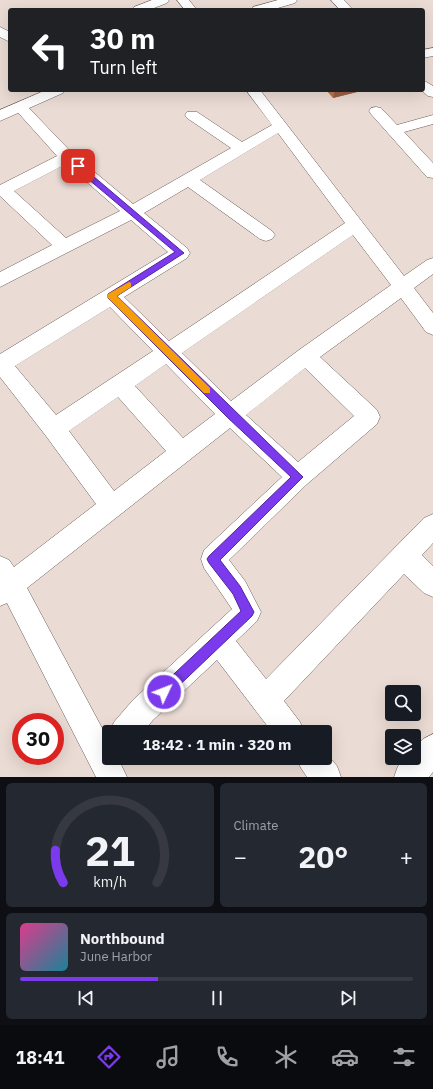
<!DOCTYPE html>
<html lang="en">
<head>
<meta charset="utf-8">
<style>
	body { margin:0; font-family:"IBM Plex Sans",sans-serif; background:#242831; color:#f1f3f6; height:100vh; display:flex; flex-direction:column; font-size:15px; white-space:nowrap }
	* { box-sizing:border-box; margin:0 }
	p { font-size:13px; color:#9ea1a6 }
	.icon { flex:none; width:22px; height:22px; fill:none; stroke:currentColor; stroke-width:2; stroke-linecap:round; stroke-linejoin:round }
	.map { position:relative; height:777px; overflow:hidden }
	.drawer { display:flex; flex-direction:column; gap:6px; padding:6px; background:#0d0f14; flex:1 }
	.drawer>* { flex:none }
	.guide { position:absolute; left:8px; top:8px; width:417px; height:84px; border-radius:4px; box-shadow:0 4px 16px #0002; background:#202124; color:#fff; overflow:hidden }
	.controls { position:absolute; left:385px; top:685px; display:grid; gap:8px }
	.controls a { display:grid; place-items:center; width:36px; height:36px; border-radius:4px; background:#171b24; box-shadow:0 4px 16px #0002; font-size:20px }
	.speed { position:absolute; left:12px; top:713px; display:flex; gap:8px; font-size:20px; font-weight:700; text-align:center }
	.speed>* { display:grid; place-content:center; width:52px; height:52px; border-radius:50%; background:#171b24; box-shadow:0 4px 16px #0002; line-height:1 }
	.speed .limit { border:6px solid #d22; background:#fff; color:#111 }
	.pin { position:absolute; display:grid; place-items:center; width:34px; height:34px; color:#fff; margin:-17px; border-radius:8px; box-shadow:0 2px 6px #0006 }
	.me { position:absolute; width:44px; margin:-22px; rotate:47deg; stroke-linejoin:round; filter:drop-shadow(0 0 3px #0008) }
	.turn { display:flex; align-items:center; gap:14px; height:84px; padding:0 16px; font-size:18px }
	.turn .icon { width:52px; height:52px; stroke-width:2.5 }
	.turn b { display:block; font-size:28px; line-height:34px }
	.big { font-size:30px; font-weight:700; line-height:1.1 }
	.drawer .tile { flex:1; display:flex; flex-direction:column; justify-content:center; gap:6px; min-width:0; padding:0 14px; border-radius:6px; background:#242831 }
	.drawer .dial { align-items:center; gap:0 }
	.dial svg { height:104px; overflow:visible; fill:none; stroke:#363941; stroke-width:7; stroke-linecap:round; text-anchor:middle }
	.dial text { fill:#f1f3f6; stroke:none }
	.song { display:flex; align-items:center; gap:12px }
	.cover { width:48px; height:48px; border-radius:6px; background:linear-gradient(135deg,hsl(330 70% 55%),hsl(190 70% 35%)) }
	.played { height:4px; border-radius:2px; background:linear-gradient(90deg,#7c3aed 35%,#363941 35%) }
	.keys { display:flex; justify-content:space-around; direction:ltr }
	.heat { display:flex; justify-content:space-between; align-items:center; font-size:22px; direction:ltr }
	.drawer .tiles { flex:1; display:grid; gap:6px; grid-template-columns:1fr 1fr }
	.tile:last-child { grid-column:span 2 }
	.trip { position:absolute; left:102px; top:725px; width:230px; height:40px; border-radius:4px; background:#171b24; box-shadow:0 4px 16px #0002; font-weight:700; line-height:40px; text-align:center }
	.tabs { display:flex; height:64px; justify-content:space-around; align-items:center; background:#090b0e; color:#9ea1a6 }
	.tabs .icon { width:28px; height:28px }
	.tabs .current { color:#7c3aed }
	.tabs b { font-size:18px; color:#f1f3f6 }
	.map>svg:first-child { display:block }
	.lines { fill:none; stroke-linecap:round; stroke-linejoin:round }
	.street-casing { stroke:#6b5d58; stroke-width:1 }
	.secondary-casing { stroke:#6b5d58; stroke-width:1 }
	.street { fill:#fff; fill-rule:evenodd }
	.secondary { fill:#fff; fill-rule:evenodd }
	.wall { fill:#bf7353 }
	.shaded-wall { fill:#9b5e44 }
	.route { fill:#7c3aed; stroke:#51269a }
	.slow { fill:#f59e0b }
</style>
</head>
<body>
<div class="map">
<svg width="433" height="777" viewBox="0 0 433 777">
	<rect width="100%" height="100%" fill="#eadbd4"/>
	<g class="lines">
		<g class="street-casing">
			<path id="street" d="M152 0H169L167 3 149 10H132L134 7Z
				M177 0H189L197 10H185Z
				M331 0H344L353 10H340Z
				M0 27 10 32V42L0 37Z
				M433 48V56L423 58V50Z
				M423 80 433 86V97L428 96 421 90H423Z
				M246 90H260L404 276 427 260 433 258V274L414 288 433 313V335L426 332 401 298 320 357 377 410 380 417 377 424 306 485 229 560 245 581 261 612 257 621 236 641 266 679 424 518 433 514V543L422 555 433 566V597L424 593 404 574 284 701 300 722 304 732H272L217 660 153 720 143 732H110L114 722 133 700 232 609 204 568 201 559 204 550 282 477 230 428 27 588 109 741V758H118L127 777H96L7 603 0 606V556L9 560 14 567 96 504 46 436 0 377V354L168 252 131 220 0 287V272L52 245 0 196V185L57 156 13 107 15 104H25L73 154 133 204 231 148 187 118 185 115 187 112H197L242 142 272 125ZM278 133 345 223 169 341 124 297 187 258 190 253 187 248 144 213 188 187 260 239 266 241 272 239 275 235 272 231 200 180ZM66 164 120 211 66 238 14 191ZM353 235 391 285 299 350 231 401 182 353ZM110 307 153 351 56 415 15 366ZM166 364 215 414 183 438 135 386ZM305 368 354 416 298 462 246 415ZM118 397 166 451 114 491 69 431Z
				M376 107 381 108 397 125 433 115V124L404 132 433 163V178L427 177 371 114 369 111 371 108Z
				M433 734V772L429 777H394L398 766 406 758H414V748L423 739Z
				M325 752 337 766 341 777H307L301 768 296 758H325Z"/>
		</g>
		<g class="secondary-casing">
			<path id="secondary" d="M278 0H297L295 3 271 10H252L253 7Z
				M46 90H65L63 93 0 121V110Z"/>
		</g>
		<use href="#street" class="street"/>
		<use href="#secondary" class="secondary"/>
	</g>
	<path class="wall" d="M326 90H365L333 98Z"/>
	<path class="shaded-wall" d="M335 90H365L333 98Z"/>
	<path class="route" d="M75 165H80L184 253 117 296 303 477 220 560 240 586 254 612 252 616 168 696 164 698 159 696 158 692 159 688 241 611 233 594 209 563 207 559 209 556 291 477 227 417 108 298V294L175 252 75 168Z"/>
	<path class="slow" d="M129 282 131 283V287L117 296 210 388V393H204L108 298V294Z"/>
</svg>
<div class="controls">
<a><svg class="icon" aria-label="search" viewBox="0 0 24 24"><circle cx="10" cy="10" r="6"/><path d="M15 15l6 6"/></svg></a>
<a><svg class="icon" aria-label="layers" viewBox="0 0 24 24"><path d="M12 4l9 5-9 5-9-5zM3 14l9 5 9-5"/></svg></a>
</div>
<div class="speed"><div class="limit">30</div></div>
<div class="pin" style="left:78px;top:166px;background:#d93025"><svg class="icon" aria-label="arrive" viewBox="0 0 24 24"><path d="M6 21V4h12l-3 4 3 4H6"/></svg></div>
<svg class="me" style="left:164px;top:692px" viewBox="-20 -20 40 40"><circle r="17" fill="#7c3aed" stroke="#fff" stroke-width="3"/><path d="M0-11L8 9 0 5-8 9z" fill="#fff"/></svg>
<div class="trip">18:42 · 1 min · 320 m</div>
<div class="guide">
<div class="turn"><svg class="icon" aria-label="left" viewBox="0 0 24 24"><path d="M17 20v-9H6M10 6l-5 5 5 5"/></svg><div><b>30 m</b>Turn left</div></div>
</div>
</div>
<section class="drawer">
<div class="tiles">
<div class="tile dial"><svg viewBox="0 0 100 80">
<path d="M14 69A42 42 0 1 1 86 69"/>
<path d="M14 69A42 42 0 0 1 8 44" stroke="#7c3aed"/>
<text x="50" y="56" font-size="32" font-weight="700">21</text>
<text x="50" y="72" font-size="11">km/h</text>
</svg></div>
<div class="tile"><p>Climate</p>
<div class="heat"><a>−</a><b class="big">20°</b><a>+</a></div>
</div>
<div class="tile">
<div class="song"><i class="cover"></i><div><b>Northbound</b><p>June Harbor</p></div></div>
<div class="played"></div>
<div class="keys"><svg class="icon" aria-label="previous" viewBox="0 0 24 24"><path d="M18 5L8 12l10 7zM5 5v14"/></svg><svg class="icon" aria-label="pause" viewBox="0 0 24 24"><path d="M8 5v14M16 5v14"/></svg><svg class="icon" aria-label="next" viewBox="0 0 24 24"><path d="M6 5l10 7-10 7zM19 5v14"/></svg></div>
</div>
</div>
</section>
<nav class="tabs">
<b>18:41</b>
<svg class="icon current" aria-label="directions" viewBox="0 0 24 24"><path d="M12 3l9 9-9 9-9-9zM9 14v-3h6M13 9l2 2-2 2"/></svg>
<svg class="icon" aria-label="music" viewBox="0 0 24 24"><path d="M9 18V5l10-2v13"/><circle cx="6" cy="18" r="3"/><circle cx="16" cy="16" r="3"/></svg>
<svg class="icon" aria-label="phone" viewBox="0 0 24 24"><path d="M5 4h4l2 5-3 2q2 4 5 5l2-3 5 2v4C11 20 4 13 5 4z"/></svg>
<svg class="icon" aria-label="climate" viewBox="0 0 24 24"><path d="M12 3v18M4 7l16 10M4 17L20 7"/></svg>
<svg class="icon" aria-label="car" viewBox="0 0 24 24"><path d="M5 17H2v-5l4-1 3-4h7l3 4 3 1v5h-3M9 17h6M6 11h13"/><circle cx="7" cy="17" r="2"/><circle cx="17" cy="17" r="2"/></svg>
<svg class="icon" aria-label="filters" viewBox="0 0 24 24"><path d="M4 7h16M4 17h16"/><circle cx="9" cy="7" r="2"/><circle cx="15" cy="17" r="2"/></svg>
</nav>
</body>
</html>
